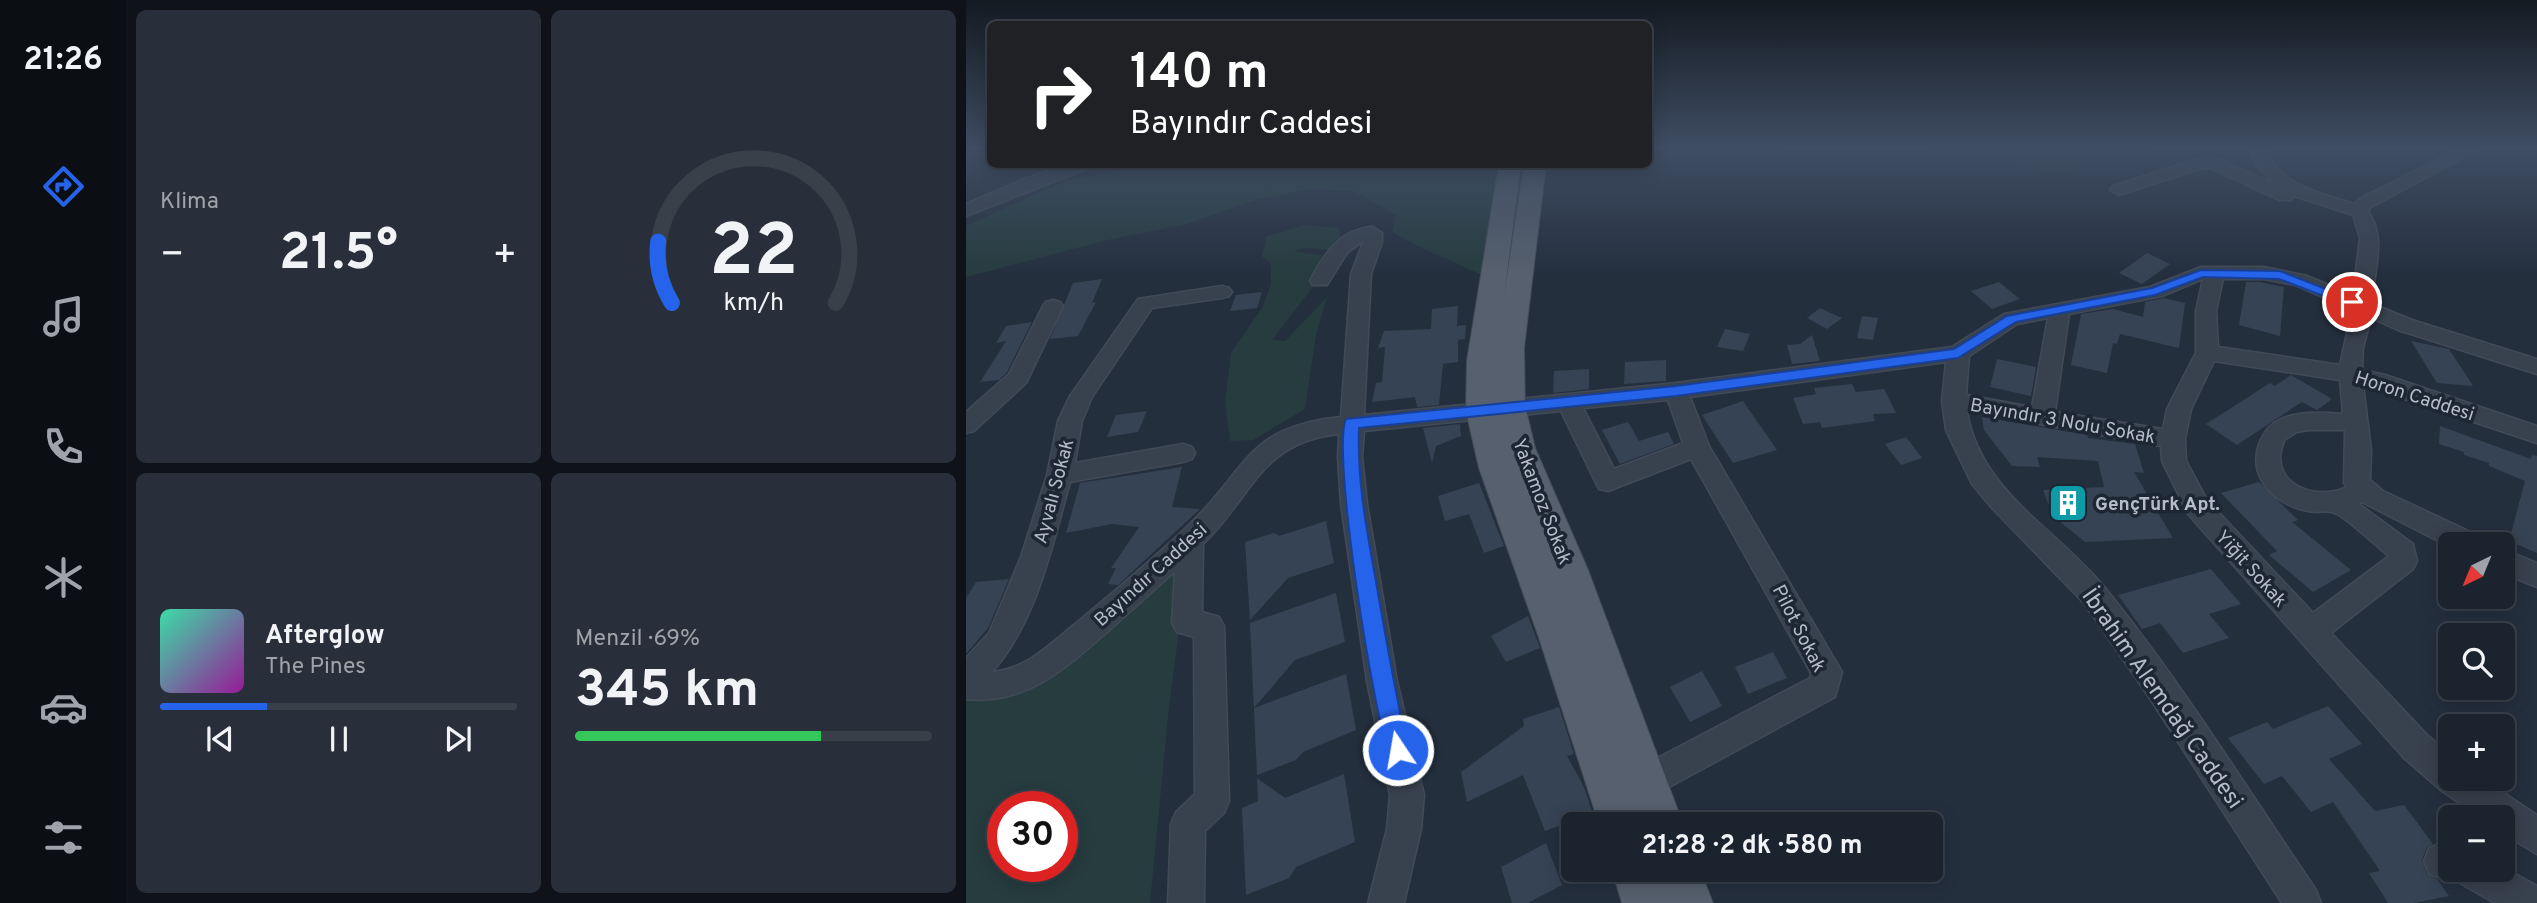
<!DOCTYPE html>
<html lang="tr">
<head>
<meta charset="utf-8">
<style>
	body { margin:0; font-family:Overpass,sans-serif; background:#282f3a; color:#f1f3f6; height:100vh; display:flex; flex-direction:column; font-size:26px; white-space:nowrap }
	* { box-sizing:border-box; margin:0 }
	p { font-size:23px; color:#a0a4aa }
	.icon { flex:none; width:38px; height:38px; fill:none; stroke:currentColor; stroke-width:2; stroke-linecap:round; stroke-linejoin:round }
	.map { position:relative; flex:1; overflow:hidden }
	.sheet { display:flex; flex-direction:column; gap:10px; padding:10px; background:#0f1319; width:840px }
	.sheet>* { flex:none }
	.hud { position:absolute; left:21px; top:21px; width:665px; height:147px; border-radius:10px; box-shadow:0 4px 18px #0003,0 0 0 2px #39404a; background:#202124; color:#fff; overflow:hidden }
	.needle { width:46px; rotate:223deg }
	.fabs { position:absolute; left:1472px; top:532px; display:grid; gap:14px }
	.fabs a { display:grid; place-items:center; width:77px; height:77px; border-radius:10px; background:#1b232e; box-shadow:0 4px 18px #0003,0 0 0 2px #39404a; font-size:35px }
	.speed { position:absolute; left:21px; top:791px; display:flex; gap:14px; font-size:35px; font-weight:700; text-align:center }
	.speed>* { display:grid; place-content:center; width:91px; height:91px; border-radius:50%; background:#1b232e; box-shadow:0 4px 18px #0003,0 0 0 2px #39404a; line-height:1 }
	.speed .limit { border:10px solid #d22; background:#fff; color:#111 }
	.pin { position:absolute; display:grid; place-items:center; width:60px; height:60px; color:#fff; margin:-30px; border:4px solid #fff; border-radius:50%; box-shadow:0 2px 7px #0007 }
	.me { position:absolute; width:77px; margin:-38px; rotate:348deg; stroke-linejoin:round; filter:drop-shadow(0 0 5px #0008) }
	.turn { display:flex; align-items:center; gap:24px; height:147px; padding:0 28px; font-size:32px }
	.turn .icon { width:91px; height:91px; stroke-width:2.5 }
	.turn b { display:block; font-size:49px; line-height:60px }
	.big { font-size:52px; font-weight:700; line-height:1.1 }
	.sheet .widget { flex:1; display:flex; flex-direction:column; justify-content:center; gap:10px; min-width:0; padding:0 24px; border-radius:10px; background:#282f3a }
	.sheet .dial { align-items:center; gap:0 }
	.dial svg { height:182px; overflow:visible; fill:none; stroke:#39404a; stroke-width:7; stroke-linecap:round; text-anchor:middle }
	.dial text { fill:#f1f3f6; stroke:none }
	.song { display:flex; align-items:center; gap:21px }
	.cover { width:84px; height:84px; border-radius:10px; background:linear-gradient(135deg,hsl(160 70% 55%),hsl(300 70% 35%)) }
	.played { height:7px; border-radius:4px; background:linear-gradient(90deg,#2563eb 30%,#39404a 30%) }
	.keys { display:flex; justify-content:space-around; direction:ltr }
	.heat { display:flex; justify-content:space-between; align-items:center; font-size:38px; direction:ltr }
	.charge { height:10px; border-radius:5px; background:linear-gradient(90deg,#34c759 69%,#39404a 0) }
	.sheet .tiles { flex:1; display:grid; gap:10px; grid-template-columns:repeat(2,1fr) }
	.trip { position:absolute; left:595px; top:812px; width:382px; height:70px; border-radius:10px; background:#1b232e; box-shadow:0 4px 18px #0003,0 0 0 2px #39404a; font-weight:700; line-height:70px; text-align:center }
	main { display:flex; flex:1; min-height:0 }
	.tabs { display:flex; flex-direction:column; width:126px; justify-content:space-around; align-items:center; background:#0b0e12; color:#a0a4aa }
	.tabs .icon { width:49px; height:49px }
	.tabs .current { color:#2563eb }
	.tabs b { font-size:32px; color:#f1f3f6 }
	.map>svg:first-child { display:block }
	.green { fill:#263c3f; fill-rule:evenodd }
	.building { fill:#364354 }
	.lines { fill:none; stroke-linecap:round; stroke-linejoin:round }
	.minor-casing { stroke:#414a57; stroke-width:3 }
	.major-casing { stroke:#414a57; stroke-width:2 }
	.minor { fill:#38414e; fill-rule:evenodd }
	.major { fill:#56606e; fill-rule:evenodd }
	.route { fill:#2563eb; stroke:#184099; stroke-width:2 }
	.labels { text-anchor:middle; stroke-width:7; stroke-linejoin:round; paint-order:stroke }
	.street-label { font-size:19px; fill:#b4bcc9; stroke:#1d2633 }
	.poi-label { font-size:19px; font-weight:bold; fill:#b4bcc9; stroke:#1d2633; text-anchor:start }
	.near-street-label { font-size:23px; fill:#b4bcc9; stroke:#1d2633 }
</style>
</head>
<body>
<main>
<nav class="tabs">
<b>21:26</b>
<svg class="icon current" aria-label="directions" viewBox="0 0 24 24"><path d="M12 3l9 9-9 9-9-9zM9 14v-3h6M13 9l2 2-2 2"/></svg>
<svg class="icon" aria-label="music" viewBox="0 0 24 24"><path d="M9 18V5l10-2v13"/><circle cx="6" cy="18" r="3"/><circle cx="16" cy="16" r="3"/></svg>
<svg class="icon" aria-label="phone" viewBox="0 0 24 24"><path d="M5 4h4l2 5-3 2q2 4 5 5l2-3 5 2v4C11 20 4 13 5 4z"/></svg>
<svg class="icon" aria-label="climate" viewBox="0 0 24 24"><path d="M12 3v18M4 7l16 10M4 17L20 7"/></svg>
<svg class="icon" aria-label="car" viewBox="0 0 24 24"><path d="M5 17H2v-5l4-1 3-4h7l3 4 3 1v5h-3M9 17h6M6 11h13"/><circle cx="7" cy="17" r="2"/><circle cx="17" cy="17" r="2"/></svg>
<svg class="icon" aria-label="filters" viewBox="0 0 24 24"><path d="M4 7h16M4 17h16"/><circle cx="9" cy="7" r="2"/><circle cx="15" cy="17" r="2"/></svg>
</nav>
<section class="sheet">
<div class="tiles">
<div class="widget"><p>Klima</p>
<div class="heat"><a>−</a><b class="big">21.5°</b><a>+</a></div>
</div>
<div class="widget dial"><svg viewBox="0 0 100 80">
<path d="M14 69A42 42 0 1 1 86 69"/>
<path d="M14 69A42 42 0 0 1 8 42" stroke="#2563eb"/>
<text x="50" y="56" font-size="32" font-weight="700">22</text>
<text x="50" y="72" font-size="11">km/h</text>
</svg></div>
<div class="widget">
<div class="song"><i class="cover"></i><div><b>Afterglow</b><p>The Pines</p></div></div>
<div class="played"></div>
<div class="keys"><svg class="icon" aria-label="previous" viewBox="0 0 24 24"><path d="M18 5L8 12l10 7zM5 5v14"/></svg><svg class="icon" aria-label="pause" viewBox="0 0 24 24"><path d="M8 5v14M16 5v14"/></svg><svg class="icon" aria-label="next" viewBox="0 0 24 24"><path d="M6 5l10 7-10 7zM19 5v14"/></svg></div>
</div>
<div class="widget"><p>Menzil · 69%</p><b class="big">345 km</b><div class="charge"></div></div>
</div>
</section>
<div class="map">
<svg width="1571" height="903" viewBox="0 0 1571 903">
	<rect width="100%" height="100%" fill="#242f3e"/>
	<path class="green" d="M682 149H827L802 156 748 152 700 163 683 164Z
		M944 149H1187L1179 154 1123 162 1105 172H1081L1026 160 980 156Z
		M177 165H612L571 176 549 258 525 280C492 263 458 251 426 232L430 215 387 191 345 189 289 200 221 224 146 239 0 277V226L99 181Z
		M338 225 373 228 376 241 371 250 341 248 327 251 355 255 367 261 306 340 319 341 361 297 350 335 339 409 287 440 264 441 259 401 265 353 297 306 305 284V263L295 256 300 243 299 237Z
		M219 555 220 577 203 707 184 903H0V681H63L122 651ZM37 807H96V866H37Z"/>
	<path class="building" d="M1181 253 1204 264 1176 284 1153 273Z
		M136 279 126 303 130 302 112 336 84 339 107 283Z
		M1033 282 1054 299 1026 309 1005 291Z
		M1280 282H1294L1318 287 1314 336 1273 325Z
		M296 292 291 308 264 311 270 295Z
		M1198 298 1219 303 1213 348 1154 334 1151 344 1147 343 1141 373 1105 365 1115 314 1147 309 1177 317 1179 302Z
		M492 306 491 326 500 325 499 339 492 340V362L477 364 473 405 451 407 449 397 406 402 410 383 416 382 419 347 412 348 418 331 465 329 466 309Z
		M854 308 876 318 861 329 841 318Z
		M896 316 912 318 907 340 891 338Z
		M66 322 41 372 33 380 14 382 40 341 30 343 40 326Z
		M759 329 784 334 777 351 751 347Z
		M846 335 854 361 826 364 821 345 834 344Z
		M1445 341 1483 349 1507 386 1471 383Z
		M1031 359 1070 367 1065 396 1024 387Z
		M700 360V381L658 384 659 362Z
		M623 369V389L587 393 588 371Z
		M1325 375 1366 399 1351 410 1336 402 1271 445 1240 424 1304 383 1309 386Z
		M886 384 890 392 918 389 930 413 907 414 909 421 856 428 854 422 837 424 827 398 850 394 848 388Z
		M777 401 811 450 767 463 736 415Z
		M181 411 172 432 141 437 150 415Z
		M1016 417 1121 435 1122 438 1169 444 1178 473 1168 472 1207 538 1119 542 1087 516 1077 490 1138 487 1132 461 1071 457 1074 467 1046 466 1018 430Z
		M662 422 673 441 702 432 708 444 654 464 636 430Z
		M494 424 495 436 470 446 466 463 457 428Z
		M1474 426 1565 459 1566 455 1571 456V553L1543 541 1559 481 1523 466V463L1498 455V452L1473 444Z
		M940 437 956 458 935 465 919 444Z
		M216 467 206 507 234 509 152 585 142 584 150 568H145L173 527 146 524 100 533 114 483Z
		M1293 482 1332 520 1326 522 1385 570 1347 592 1303 555 1311 551 1255 493Z
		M513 483 538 546 518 553 503 514 479 521 472 496Z
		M360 521 368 563 322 578 284 620 279 542 308 533 313 536Z
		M1245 569 1275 604 1243 614 1263 638 1217 653 1194 623 1176 629 1152 595Z
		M43 579 22 628 0 654V598L10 582Z
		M370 593 379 642 329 660 288 708 380 674 390 730 337 752 330 760 291 775 284 623Z
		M562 616 574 648 540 662 525 636Z
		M807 652 821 678 782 694 769 667Z
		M736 671 756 706 724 722 704 687Z
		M1362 706 1396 744 1363 759 1409 811 1438 805 1467 844 1461 847 1456 860 1461 875 1471 879 1483 896 1448 903H1422L1403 873 1414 871 1367 802 1345 812 1316 776 1298 784 1262 738 1301 722 1307 729Z
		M593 707 608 754 601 756 618 787 627 814 579 831 557 775 501 802 495 772 558 726 557 719Z
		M378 774 389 842 330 867 323 878 280 895 276 808 292 801 291 778 319 798Z
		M580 843 596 885 562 903H546L535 867Z"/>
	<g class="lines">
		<g class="minor-casing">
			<path id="minor" d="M1284 149H1300C1315 187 1354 193 1389 204L1393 199 1493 149H1514L1405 207 1402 211C1422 240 1406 272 1407 304L1446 320 1571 359V374L1432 330 1405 318 1397 348 1396 370 1419 375 1571 426V443L1397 385 1405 450 1404 480 1417 491 1513 536 1517 544H1484V547L1396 502 1393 504 1447 544 1451 561 1447 569 1365 633 1462 736 1484 754V779H1517L1571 815V854L1536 833V817H1514L1476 791 1438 758 1222 514 1196 461 1195 446 1001 411C1013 491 1093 531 1139 588 1216 683 1281 789 1350 890L1355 903H1316L1185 700 1118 603 1025 507 1006 484 980 430 976 401 980 362 724 397 743 446 876 672 869 697 679 800 667 795 662 783 667 771 844 678 845 673 725 459 642 491 633 489 595 411 398 431 396 457 401 504 431 681 458 795 455 829 438 903H402L421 829 424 795 401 681 375 504 372 457 373 434C294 442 287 496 237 544L236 612 253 617 258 626 263 801 258 813 239 831 238 903H202L205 824 210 812 229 794 228 637 211 632 206 623 209 571C186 592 164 612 141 632 99 669 60 705 0 699V658L23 633 55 557 81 475 92 421 104 396 172 299 256 286 263 288 266 292 263 296 256 298 186 308 126 397 116 421 109 463 217 444 226 447 229 453 226 459 217 462 104 482C86 546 71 621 26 672 60 669 83 645 108 625 147 592 188 559 225 523 283 467 280 427 375 417L385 274 398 240 381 253 361 285H347L344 281C358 254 374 229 407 227L416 233V242L405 274 398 415 710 383 986 347 1038 314 1184 287 1235 267H1298L1341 276 1387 295 1394 238 1387 215 1328 196 1325 200H1313L1244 168H1236L1153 195 1144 190 1147 186 1234 158 1253 159 1308 184 1289 164ZM1237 279 1230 311V353L1201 409 1197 429 1089 412 1103 314 1196 296ZM1257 279H1298L1329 285 1386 310 1374 365 1252 347 1250 311ZM1082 318 1066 407 1000 395 1003 356 1051 324ZM1248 361 1374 380 1377 414C1352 412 1312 409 1298 434 1276 470 1304 504 1342 511 1350 513 1362 510 1369 513 1382 519 1410 546 1423 556L1347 613 1241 500 1220 461 1219 439 1225 409ZM702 400 717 443 648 469 617 408ZM1342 430H1379L1378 483 1381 487C1346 503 1299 481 1319 439L1331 432Z
				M106 164H133L0 216V204L61 178Z
				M87 300 94 302 97 306 60 383 8 431 0 433V412L43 374 77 306 80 302Z
				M1536 549 1571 563V587L1536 573Z
				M1476 843 1484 845V870H1536V867L1571 886V903H1529L1494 883 1492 878 1484 881 1463 874 1458 861 1463 848Z"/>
		</g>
		<g class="major-casing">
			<path id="major" d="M533 164H555L538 296 558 164H580L558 348 559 406 569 448 622 570 717 824H633L573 638 513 468 500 411 501 361Z
				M646 870H734L747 903H656Z"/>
		</g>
		<use href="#minor" class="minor"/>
		<use href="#major" class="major"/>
	</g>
	<linearGradient id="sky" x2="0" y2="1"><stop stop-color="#141a22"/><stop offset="0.54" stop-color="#3f4d63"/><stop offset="1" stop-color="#3f4d63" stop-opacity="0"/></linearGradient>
	<rect width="1571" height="275" fill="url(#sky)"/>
	<path class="route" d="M1235 270 1314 271 1393 302 1391 305H1381L1313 279 1237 277 1189 295 1050 322 992 358 710 396 393 428C391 478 400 527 409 576 419 634 429 692 442 750L439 757 432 760 424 757C408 719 365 450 380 419L710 386 988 349 1041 316 1186 288Z"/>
	<defs>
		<g id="building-square" transform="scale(2.0125)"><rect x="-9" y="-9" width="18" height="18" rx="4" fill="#0f9aa8" stroke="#1d2633"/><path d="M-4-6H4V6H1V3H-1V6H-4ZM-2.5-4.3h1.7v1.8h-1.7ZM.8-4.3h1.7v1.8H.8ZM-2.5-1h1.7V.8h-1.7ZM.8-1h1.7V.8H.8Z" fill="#fff"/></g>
	</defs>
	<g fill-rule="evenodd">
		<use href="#building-square" x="1102" y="503"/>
	</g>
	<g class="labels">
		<g class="street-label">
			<text transform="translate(1449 395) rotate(18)" y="7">Horon Caddesi</text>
			<text transform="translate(1097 420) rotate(10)" y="7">Bayındır 3 Nolu Sokak</text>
			<text transform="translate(87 491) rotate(-75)" y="7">Ayvalı Sokak</text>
			<text transform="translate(577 501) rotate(69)" y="7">Yakamoz Sokak</text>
			<text transform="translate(1286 568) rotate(48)" y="7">Yiğit Sokak</text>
			<text transform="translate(184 574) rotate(-42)" y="7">Bayındır Caddesi</text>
			<text transform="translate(834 628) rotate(63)" y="7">Pilot Sokak</text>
		</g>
		<g class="poi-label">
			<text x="1129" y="510">GençTürk Apt.</text>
		</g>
		<g class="near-street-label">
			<text transform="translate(1197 698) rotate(55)" y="8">İbrahim Alemdağ Caddesi</text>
		</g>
	</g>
</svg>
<div class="fabs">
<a><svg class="needle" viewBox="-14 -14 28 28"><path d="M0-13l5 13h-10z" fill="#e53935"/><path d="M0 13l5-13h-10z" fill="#a0a4aa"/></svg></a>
<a><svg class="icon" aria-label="search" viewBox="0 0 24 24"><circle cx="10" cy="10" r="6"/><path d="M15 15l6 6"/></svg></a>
<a>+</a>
<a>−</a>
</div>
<div class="speed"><div class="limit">30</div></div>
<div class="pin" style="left:1386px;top:302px;background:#d93025"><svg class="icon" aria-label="arrive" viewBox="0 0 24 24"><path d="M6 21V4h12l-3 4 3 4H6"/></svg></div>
<svg class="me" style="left:432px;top:750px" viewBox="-20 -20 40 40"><circle r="17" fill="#2563eb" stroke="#fff" stroke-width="3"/><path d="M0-11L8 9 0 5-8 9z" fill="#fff"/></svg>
<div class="trip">21:28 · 2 dk · 580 m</div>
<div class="hud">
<div class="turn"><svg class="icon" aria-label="right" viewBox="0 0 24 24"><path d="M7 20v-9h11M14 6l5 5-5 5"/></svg><div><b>140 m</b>Bayındır Caddesi</div></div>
</div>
</div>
</main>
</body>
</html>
